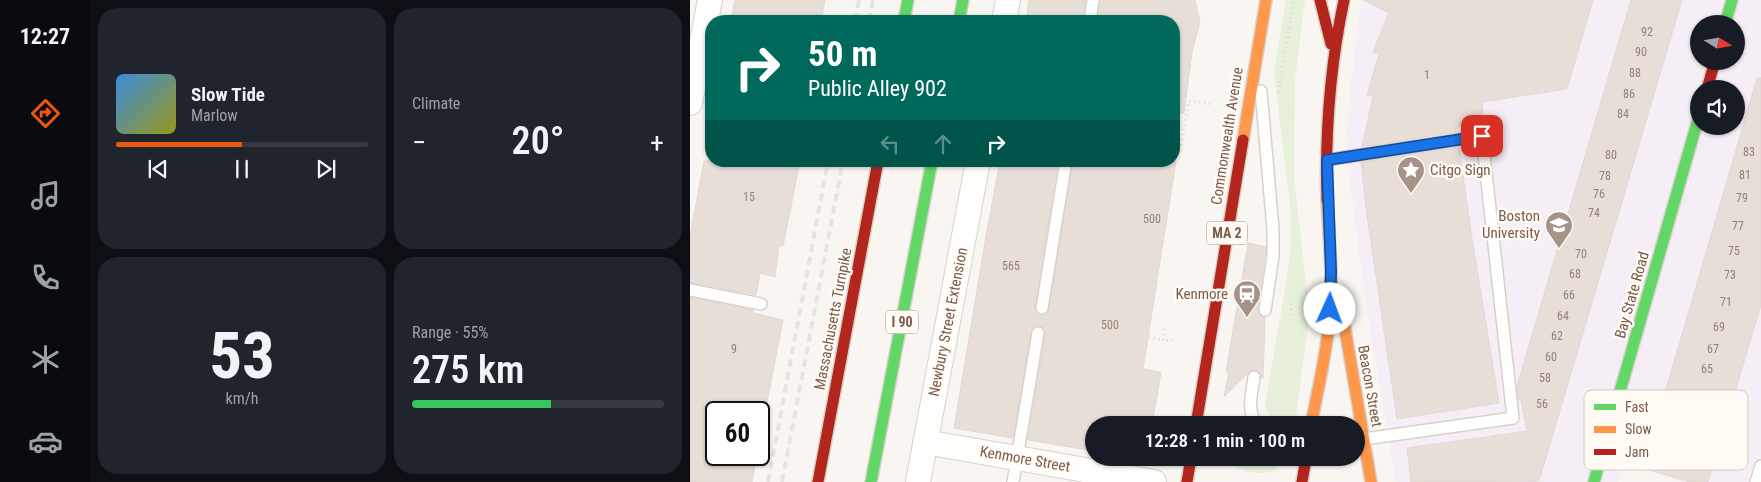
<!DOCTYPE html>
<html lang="en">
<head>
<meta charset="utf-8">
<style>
	body { margin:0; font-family:"Roboto Condensed",sans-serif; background:#20242c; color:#f1f3f6; height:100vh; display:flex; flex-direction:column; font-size:19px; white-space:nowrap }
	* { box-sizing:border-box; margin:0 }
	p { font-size:16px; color:#9ea1a6 }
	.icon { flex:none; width:28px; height:28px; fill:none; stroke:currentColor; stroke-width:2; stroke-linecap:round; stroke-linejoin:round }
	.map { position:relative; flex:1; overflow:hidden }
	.side { display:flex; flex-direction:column; gap:8px; padding:8px; background:#0d0f14; width:600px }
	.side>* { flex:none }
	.hud { position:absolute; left:15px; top:15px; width:475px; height:152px; border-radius:20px; box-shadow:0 1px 4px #0004; background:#00695c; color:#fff; overflow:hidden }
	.needle { width:32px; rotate:101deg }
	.fabs { position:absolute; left:1000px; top:15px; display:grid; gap:10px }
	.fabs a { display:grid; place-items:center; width:55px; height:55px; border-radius:50%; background:#171b24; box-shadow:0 1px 4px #0004; font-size:25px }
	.speed { position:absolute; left:15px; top:401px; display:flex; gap:10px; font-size:25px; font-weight:700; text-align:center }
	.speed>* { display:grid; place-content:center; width:65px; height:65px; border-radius:50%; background:#171b24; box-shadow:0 1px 4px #0004; line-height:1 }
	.speed .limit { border:2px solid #111; border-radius:8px; background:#fff; color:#111 }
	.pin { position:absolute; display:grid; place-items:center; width:42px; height:42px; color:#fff; margin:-21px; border-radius:10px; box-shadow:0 2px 8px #0006 }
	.me { position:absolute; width:55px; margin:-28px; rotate:2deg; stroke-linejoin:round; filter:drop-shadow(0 0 4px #0008) }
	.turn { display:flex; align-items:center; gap:18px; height:105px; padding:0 20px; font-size:22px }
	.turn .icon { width:65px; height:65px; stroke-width:2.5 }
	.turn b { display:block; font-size:35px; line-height:42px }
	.lanes { display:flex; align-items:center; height:48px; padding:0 20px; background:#0003; justify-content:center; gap:25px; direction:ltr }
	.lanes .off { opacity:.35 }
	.big { font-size:38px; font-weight:600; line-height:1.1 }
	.side .tile { flex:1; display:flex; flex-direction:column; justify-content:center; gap:8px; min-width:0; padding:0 18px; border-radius:20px; background:#20242c }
	.side .dial { align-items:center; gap:0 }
	.dial b { font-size:65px; line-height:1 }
	.song { display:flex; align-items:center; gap:15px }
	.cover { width:60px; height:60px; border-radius:8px; background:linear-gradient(135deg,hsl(210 70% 55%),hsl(60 70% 35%)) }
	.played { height:5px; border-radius:2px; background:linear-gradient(90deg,#ea580c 50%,#363941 50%) }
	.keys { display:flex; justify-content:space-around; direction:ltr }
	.heat { display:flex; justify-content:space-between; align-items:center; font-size:28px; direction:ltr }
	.charge { height:8px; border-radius:4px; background:linear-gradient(90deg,#34c759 55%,#363941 0) }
	.side .tiles { flex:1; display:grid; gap:8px; grid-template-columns:repeat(2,1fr) }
	.trip { position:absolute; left:395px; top:416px; width:280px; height:50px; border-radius:25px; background:#171b24; box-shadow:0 1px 4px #0004; font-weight:600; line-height:50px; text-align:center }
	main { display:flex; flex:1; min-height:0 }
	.tabs { display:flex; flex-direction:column; width:90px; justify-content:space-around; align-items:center; background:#090b0e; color:#9ea1a6 }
	.tabs .icon { width:35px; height:35px }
	.tabs .current { color:#ea580c }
	.tabs b { font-size:22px; color:#f1f3f6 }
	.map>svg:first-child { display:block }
	.education { fill:#f6eef6; fill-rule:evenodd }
	.green { fill:#e7f0db }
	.building { fill:#e6ded7; stroke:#e2d8d2 }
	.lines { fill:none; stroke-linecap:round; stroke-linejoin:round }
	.lane-casing { stroke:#d7d1cb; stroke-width:14 }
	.street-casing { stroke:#d7d1cb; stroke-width:26 }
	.fast-casing { stroke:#d9d2cb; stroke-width:14 }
	.slow-casing { stroke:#d9d2cb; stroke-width:14 }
	.jam-casing { stroke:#d9d2cb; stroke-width:14 }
	.path { stroke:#dcd5d0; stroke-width:3; stroke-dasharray:1 4; stroke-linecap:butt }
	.lane { stroke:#fefefd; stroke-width:11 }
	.street { stroke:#fefefd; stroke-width:24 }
	.fast { stroke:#63d668; stroke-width:11 }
	.slow { stroke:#ff974d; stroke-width:11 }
	.jam { stroke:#b3261e; stroke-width:11 }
	.rail { stroke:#e6e3e7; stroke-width:4; stroke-dasharray:8 5; stroke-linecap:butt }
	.route-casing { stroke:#114b97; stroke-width:12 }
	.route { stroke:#1a73e8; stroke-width:9 }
	.labels { text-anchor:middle; stroke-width:5; stroke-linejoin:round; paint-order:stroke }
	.number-label { font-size:12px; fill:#977e72 }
	.shield { fill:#fffaf3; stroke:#a28b7f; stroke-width:1 }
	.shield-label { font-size:14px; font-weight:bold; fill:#7a5c4d }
	.street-label { font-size:15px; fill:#7a5c4d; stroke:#fffaf3 }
	.poi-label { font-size:15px; fill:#7a5c4d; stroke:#fffaf3; text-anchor:end }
	.key { fill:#fffaf3; stroke:#d7cbc1; stroke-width:1 }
	.key-label { font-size:14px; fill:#7a5c4d }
</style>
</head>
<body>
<main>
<nav class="tabs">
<b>12:27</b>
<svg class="icon current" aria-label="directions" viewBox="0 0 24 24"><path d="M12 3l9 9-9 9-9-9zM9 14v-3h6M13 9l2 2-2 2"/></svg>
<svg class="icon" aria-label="music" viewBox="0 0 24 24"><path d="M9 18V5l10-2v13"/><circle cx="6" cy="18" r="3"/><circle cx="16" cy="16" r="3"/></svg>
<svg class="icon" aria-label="phone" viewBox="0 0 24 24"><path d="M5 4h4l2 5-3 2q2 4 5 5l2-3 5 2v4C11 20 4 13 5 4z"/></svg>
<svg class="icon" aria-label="climate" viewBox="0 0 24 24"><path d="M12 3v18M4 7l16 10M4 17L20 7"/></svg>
<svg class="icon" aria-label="car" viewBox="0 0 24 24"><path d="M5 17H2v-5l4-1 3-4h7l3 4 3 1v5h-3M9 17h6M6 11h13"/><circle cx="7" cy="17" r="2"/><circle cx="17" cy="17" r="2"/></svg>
</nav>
<section class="side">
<div class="tiles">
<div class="tile">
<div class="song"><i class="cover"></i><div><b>Slow Tide</b><p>Marlow</p></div></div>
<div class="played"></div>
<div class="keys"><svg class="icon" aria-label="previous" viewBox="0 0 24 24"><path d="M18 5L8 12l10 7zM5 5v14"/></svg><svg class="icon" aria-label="pause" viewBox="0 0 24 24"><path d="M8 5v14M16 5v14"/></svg><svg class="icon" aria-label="next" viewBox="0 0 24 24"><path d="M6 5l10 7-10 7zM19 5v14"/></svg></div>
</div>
<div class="tile"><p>Climate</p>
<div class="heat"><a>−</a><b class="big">20°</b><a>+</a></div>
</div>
<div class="tile dial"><b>53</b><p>km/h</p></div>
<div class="tile"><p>Range · 55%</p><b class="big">275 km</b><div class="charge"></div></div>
</div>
</section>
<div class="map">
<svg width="1071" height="482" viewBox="0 0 1071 482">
	<rect width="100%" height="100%" fill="#f9f5f0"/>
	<path class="education" d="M671 0H1071V482H994L935 465 927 482H706L676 305 658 166 657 131 659 101ZM1009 24H1046V61H1009ZM1009 89H1046V126H1009Z"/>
	<path class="green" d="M596 0H615L605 80 604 178 617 292 618 325 606 415 604 420 597 423C586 421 577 417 575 405L597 278 601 244V213L584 72Z
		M538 458H580L587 461 586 470C572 476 545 473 538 458Z"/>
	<path class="building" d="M45 0H135L131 21H41Z
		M339 0H395L393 21H336Z
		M410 0H505L510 22 502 52 494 113 484 112V21H408Z
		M674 0H903L877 89 792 102 793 122 766 127V132L672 147 683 96 677 95 689 54 683 52 699 13Z
		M941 0H992L849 481 721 482 717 448 837 431 831 400H829L827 386Z
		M1067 78H1071V305L1018 482H1000L953 468Z
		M769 147 782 239 809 403 707 419 677 215 671 162Z
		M14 161H110L93 246H89L85 277 70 273 66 295 0 283V236Z
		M310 161H368L345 307 347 313 351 315 357 313 359 309 383 161H486L453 369 471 372 462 425H404V451L338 440 355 334 353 328 349 326 343 328 341 332 323 438 264 428 298 225Z
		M558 243 576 247 568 309 570 316 575 317 573 378H571L568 371 561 370 534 397 539 372H536Z
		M0 298 63 310V313L93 320 75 412H26V455H67L62 482H0Z"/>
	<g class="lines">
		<g class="lane-casing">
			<path id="lane" d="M400 21 403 0
				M571 91 583 229V256L575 310
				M637 160 792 136 823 418 674 439
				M0 290 71 304
				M352 308 376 161
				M564 377C562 393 556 411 567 425
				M323 482 348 333
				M1066 482 1071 466"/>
		</g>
		<g class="street-casing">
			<path id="street" d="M314 21 318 0
				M0 103 20 0
				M235 442 464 482
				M228 482 288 161"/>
		</g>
		<g class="fast-casing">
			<path id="fast" d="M214 21 218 0
				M269 21 273 0
				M1035 24 1042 0
				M181 482 242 161
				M904 482 1009 116"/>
		</g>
		<g class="slow-casing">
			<path id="slow" d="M553 140 576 0
				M650 299 681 482
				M621 425C628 389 637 352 640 315 643 277 639 239 637 200"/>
		</g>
		<g class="jam-casing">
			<path id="jam" d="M630 0 641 44
				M1017 89 1025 61
				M637 200C635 133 640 66 654 0
				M506 425 553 140
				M128 482 188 161
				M497 482 501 458
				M612 482 616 458"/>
		</g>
		<path class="path" d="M588 92 604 0
			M491 145 499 101 523 104
			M601 315V300
			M475 329 473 340 483 341
			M459 337 473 340"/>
		<use href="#lane" class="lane"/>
		<use href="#street" class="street"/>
		<use href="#fast" class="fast"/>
		<use href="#slow" class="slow"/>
		<use href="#jam" class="jam"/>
		<path class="rail" d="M165 21 169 0
			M179 21 183 0
			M78 482 138 161
			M92 482 153 161"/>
	</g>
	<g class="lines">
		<g class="route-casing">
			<path id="route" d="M640 309 641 271 637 160 792 136"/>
		</g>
		<use href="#route" class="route"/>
	</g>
	<defs>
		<g id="sight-pin" transform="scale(1.4375)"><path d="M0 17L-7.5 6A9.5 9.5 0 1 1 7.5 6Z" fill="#a69286" stroke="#fffaf3"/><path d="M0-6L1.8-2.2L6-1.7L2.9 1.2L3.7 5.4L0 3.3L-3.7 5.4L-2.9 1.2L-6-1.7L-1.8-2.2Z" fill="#fff"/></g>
		<g id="university-pin" transform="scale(1.4375)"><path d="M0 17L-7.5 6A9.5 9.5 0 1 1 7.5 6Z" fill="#a69286" stroke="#fffaf3"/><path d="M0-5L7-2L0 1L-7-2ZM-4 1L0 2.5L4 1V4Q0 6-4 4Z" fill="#fff"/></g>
		<g id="station-pin" transform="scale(1.4375)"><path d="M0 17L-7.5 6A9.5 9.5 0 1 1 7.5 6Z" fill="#a69286" stroke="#fffaf3"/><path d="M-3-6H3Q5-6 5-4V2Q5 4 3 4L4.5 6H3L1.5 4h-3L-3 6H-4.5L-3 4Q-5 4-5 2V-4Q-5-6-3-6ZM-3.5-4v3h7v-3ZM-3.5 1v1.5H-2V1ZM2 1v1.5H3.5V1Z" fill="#fff"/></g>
	</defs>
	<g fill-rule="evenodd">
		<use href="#sight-pin" x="721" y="170"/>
		<use href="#university-pin" x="869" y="225"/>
		<use href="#station-pin" x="557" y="294"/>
	</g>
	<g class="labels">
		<g class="number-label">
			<text x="957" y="36">92</text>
			<text x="951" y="56">90</text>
			<text x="945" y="77">88</text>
			<text x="737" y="79">1</text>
			<text x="939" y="98">86</text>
			<text x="933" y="118">84</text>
			<text x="1059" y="156">83</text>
			<text x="921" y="159">80</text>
			<text x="1055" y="179">81</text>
			<text x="915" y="180">78</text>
			<text x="909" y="198">76</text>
			<text x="59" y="201">15</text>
			<text x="1052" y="202">79</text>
			<text x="904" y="217">74</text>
			<text x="462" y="223">500</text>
			<text x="1048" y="230">77</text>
			<text x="1044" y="255">75</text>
			<text x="891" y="258">70</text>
			<text x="321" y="270">565</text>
			<text x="885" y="278">68</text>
			<text x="1040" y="279">73</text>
			<text x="879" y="299">66</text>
			<text x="1036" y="306">71</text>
			<text x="873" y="320">64</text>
			<text x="420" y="329">500</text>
			<text x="1029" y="331">69</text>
			<text x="867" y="340">62</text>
			<text x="44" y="353">9</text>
			<text x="1023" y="353">67</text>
			<text x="861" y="361">60</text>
			<text x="1017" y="373">65</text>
			<text x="855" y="382">58</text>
			<text x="852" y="408">56</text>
		</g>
		<g class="shield">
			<rect x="517" y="221.5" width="40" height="23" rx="4"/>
			<rect x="196" y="310.5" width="32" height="23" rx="4"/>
		</g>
		<g class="shield-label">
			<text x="537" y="238">MA 2</text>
			<text x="212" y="327">I 90</text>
		</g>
		<g class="street-label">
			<text transform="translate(537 136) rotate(-81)" y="5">Commonwealth Avenue</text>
			<text transform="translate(942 295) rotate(-74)" y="5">Bay State Road</text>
			<text transform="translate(143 319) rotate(-79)" y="5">Massachusetts Turnpike</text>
			<text transform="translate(258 322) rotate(-79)" y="5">Newbury Street Extension</text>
			<text transform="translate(680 386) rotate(80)" y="5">Beacon Street</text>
			<text transform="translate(335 459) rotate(10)" y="5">Kenmore Street</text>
		</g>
		<g class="poi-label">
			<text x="740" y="175" text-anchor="start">Citgo Sign</text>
			<text x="850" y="221">Boston<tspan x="850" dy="17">University</tspan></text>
			<text x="538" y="299">Kenmore</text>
		</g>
	</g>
	<rect x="894" y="390" width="164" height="80" rx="8" class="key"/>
	<rect x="904" y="404" width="22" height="6" fill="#63d668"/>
	<rect x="904" y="426" width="22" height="7" fill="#ff974d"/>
	<rect x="904" y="449" width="22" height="6" fill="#b3261e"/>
	<g class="key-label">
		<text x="935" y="412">Fast</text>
		<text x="935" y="434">Slow</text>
		<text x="935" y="457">Jam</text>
	</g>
</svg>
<div class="fabs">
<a><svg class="needle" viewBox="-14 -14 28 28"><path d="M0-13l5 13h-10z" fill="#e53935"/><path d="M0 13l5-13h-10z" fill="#9ea1a6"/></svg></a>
<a><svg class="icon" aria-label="sound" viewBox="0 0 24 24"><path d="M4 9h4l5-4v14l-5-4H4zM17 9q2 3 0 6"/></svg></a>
</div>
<div class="speed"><div class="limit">60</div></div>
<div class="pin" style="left:792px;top:136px;background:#d93025"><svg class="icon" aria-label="arrive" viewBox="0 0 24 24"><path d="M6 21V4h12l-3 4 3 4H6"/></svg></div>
<svg class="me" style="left:640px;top:309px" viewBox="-20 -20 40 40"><circle r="19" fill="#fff"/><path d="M0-13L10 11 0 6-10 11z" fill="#1a73e8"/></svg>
<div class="trip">12:28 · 1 min · 100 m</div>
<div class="hud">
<div class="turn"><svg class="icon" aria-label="right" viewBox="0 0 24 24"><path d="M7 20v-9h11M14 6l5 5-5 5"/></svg><div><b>50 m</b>Public Alley 902</div></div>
<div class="lanes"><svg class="icon off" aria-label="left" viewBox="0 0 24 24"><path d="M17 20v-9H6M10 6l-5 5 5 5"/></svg><svg class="icon off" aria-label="ahead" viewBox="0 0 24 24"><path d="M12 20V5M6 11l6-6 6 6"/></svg><svg class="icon" aria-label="right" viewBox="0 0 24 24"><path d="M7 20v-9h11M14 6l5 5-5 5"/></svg></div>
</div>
</div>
</main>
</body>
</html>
